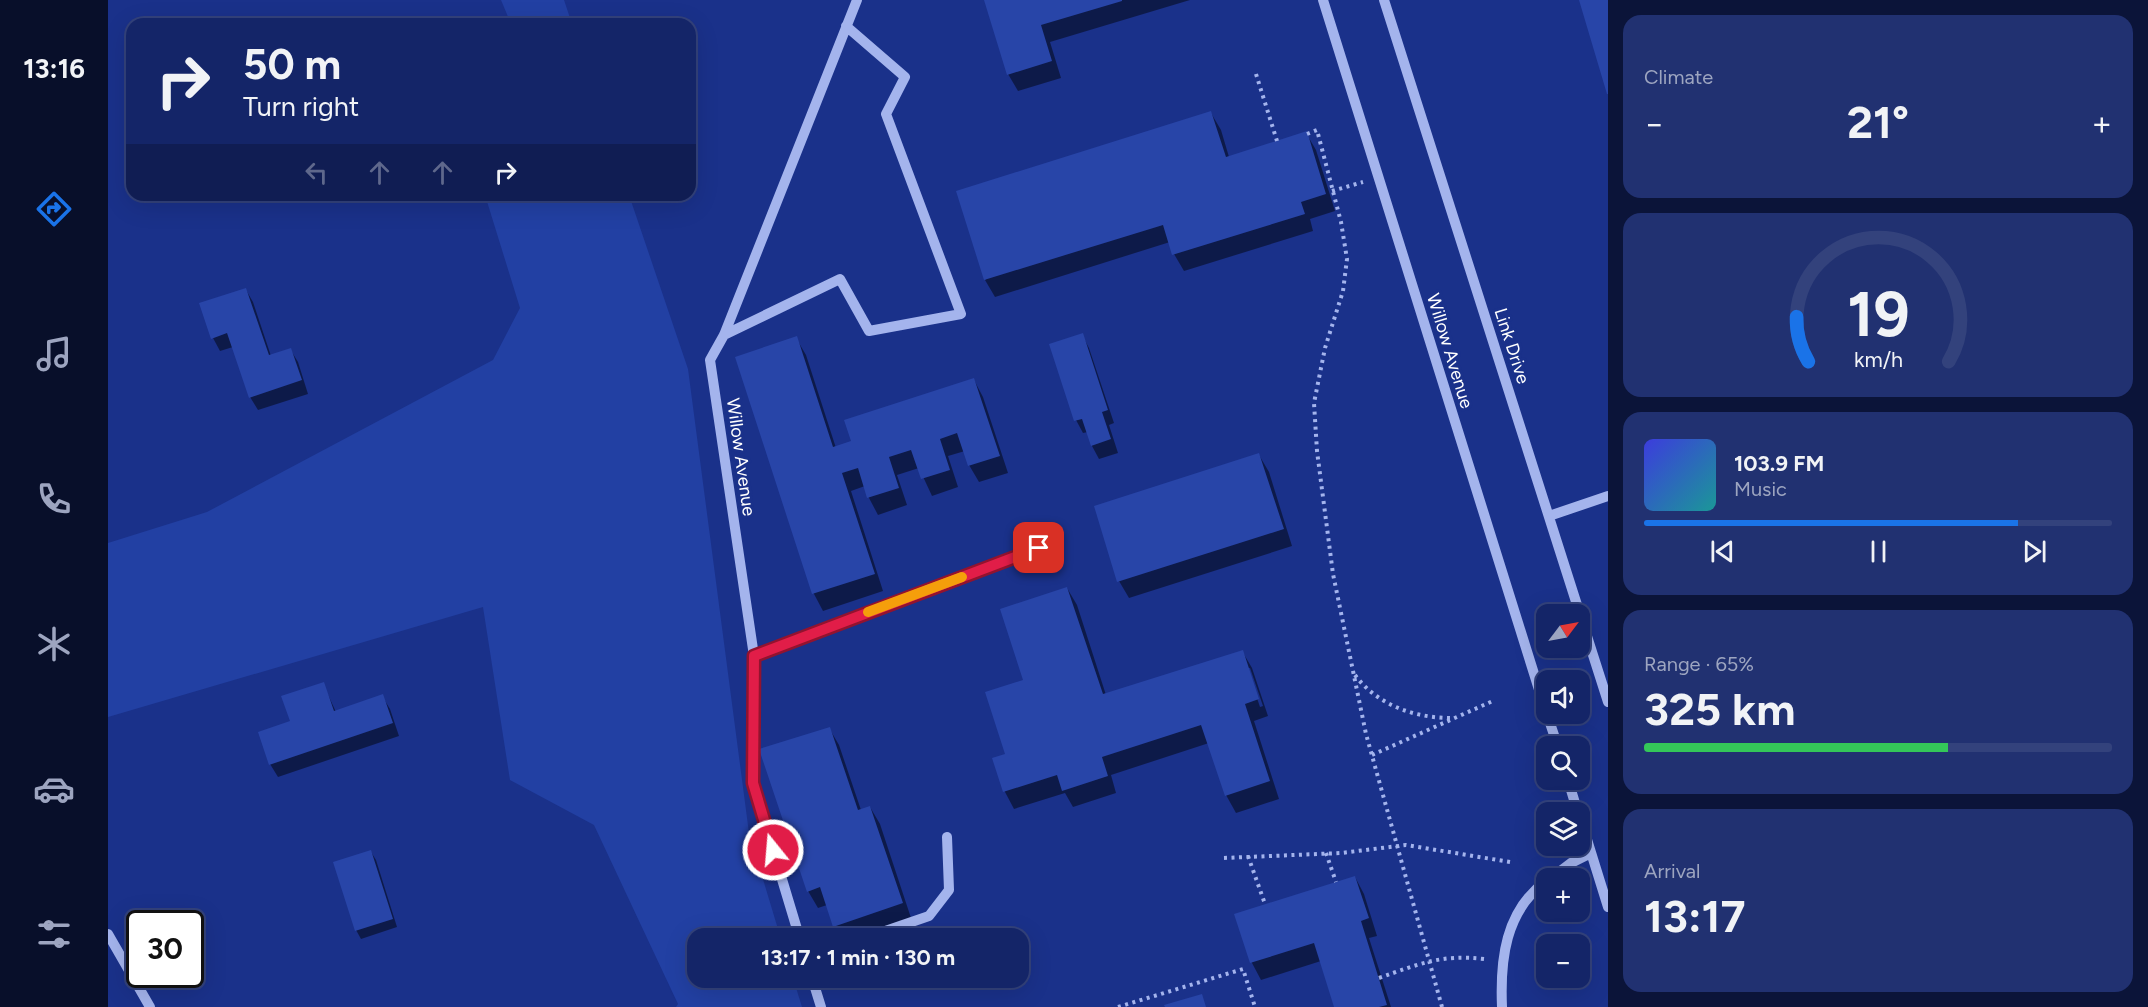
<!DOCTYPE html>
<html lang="en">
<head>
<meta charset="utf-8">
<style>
	body { margin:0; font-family:Figtree,sans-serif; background:#213171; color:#f1f3f6; height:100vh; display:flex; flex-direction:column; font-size:22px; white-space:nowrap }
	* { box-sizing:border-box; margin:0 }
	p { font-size:20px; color:#9da5c0 }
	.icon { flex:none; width:33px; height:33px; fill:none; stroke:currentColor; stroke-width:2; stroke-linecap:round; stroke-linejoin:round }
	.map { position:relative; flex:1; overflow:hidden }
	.side { display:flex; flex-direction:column; gap:15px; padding:15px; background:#0b1439; width:540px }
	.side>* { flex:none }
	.banner { position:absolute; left:18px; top:18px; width:570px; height:183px; border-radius:18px; box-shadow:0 6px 24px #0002,0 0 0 2px #33427c; background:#142568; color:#f1f3f6; overflow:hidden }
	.needle { width:39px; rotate:58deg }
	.tools { position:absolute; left:1428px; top:604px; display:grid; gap:12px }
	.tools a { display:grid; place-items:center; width:54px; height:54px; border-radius:12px; background:#142568; box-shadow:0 6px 24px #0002,0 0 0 2px #33427c; font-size:30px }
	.speed { position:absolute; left:18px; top:910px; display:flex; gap:12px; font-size:30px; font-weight:700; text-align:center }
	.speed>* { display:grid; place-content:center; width:78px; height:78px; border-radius:50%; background:#142568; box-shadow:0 6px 24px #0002,0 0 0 2px #33427c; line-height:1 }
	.speed .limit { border:3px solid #111; border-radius:9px; background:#fff; color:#111 }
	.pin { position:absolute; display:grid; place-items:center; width:51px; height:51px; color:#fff; margin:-26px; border-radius:12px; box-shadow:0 3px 9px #0006 }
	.me { position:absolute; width:66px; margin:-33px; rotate:343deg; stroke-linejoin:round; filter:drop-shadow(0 0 4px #0008) }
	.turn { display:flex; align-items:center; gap:21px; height:126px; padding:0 18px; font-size:27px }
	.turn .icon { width:78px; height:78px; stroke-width:2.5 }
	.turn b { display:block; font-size:42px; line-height:51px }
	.lanes { display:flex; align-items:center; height:57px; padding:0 18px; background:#0003; justify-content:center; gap:30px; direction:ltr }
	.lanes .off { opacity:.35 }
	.big { font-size:45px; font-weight:700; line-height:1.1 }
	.side .widget { flex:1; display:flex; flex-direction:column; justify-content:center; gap:9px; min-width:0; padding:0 21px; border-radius:18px; background:#213171 }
	.side .dial { align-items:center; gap:0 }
	.dial svg { height:156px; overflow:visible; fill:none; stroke:#33427c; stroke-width:7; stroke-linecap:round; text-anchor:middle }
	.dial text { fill:#f1f3f6; stroke:none }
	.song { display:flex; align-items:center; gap:18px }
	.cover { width:72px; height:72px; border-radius:9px; background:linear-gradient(135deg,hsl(240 70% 55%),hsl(180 70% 35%)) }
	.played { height:6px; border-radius:3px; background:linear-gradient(90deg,#1a73e8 80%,#33427c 80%) }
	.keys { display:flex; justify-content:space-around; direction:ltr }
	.heat { display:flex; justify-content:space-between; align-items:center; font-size:33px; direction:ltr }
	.charge { height:9px; border-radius:4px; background:linear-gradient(90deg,#34c759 65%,#33427c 0) }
	.trip { position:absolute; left:579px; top:928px; width:342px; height:60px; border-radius:18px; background:#142568; box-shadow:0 6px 24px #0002,0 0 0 2px #33427c; font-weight:700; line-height:60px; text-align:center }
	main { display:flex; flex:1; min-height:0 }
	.tab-bar { display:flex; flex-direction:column; width:108px; justify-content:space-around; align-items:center; background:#080f2a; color:#9da5c0 }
	.tab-bar .icon { width:42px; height:42px }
	.tab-bar .on { color:#1a73e8 }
	.tab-bar b { font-size:27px; color:#f1f3f6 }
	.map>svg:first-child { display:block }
	.green { fill:#2240a3 }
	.shadow { fill:#0007; fill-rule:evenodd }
	.building { fill:#2845a8 }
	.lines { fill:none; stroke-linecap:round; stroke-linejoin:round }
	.path { stroke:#a4b4ed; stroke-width:4; stroke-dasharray:3 4.5; stroke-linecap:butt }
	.minor { stroke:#a4b4ed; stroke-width:10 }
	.route-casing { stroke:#92132f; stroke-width:15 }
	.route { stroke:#e11d48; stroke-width:10 }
	.slow { stroke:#f59e0b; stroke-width:10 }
	.labels { text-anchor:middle; stroke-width:6; stroke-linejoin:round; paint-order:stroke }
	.street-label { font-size:18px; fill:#fff; stroke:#1a318a }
</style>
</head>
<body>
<main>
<nav class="tab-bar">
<b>13:16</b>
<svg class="icon on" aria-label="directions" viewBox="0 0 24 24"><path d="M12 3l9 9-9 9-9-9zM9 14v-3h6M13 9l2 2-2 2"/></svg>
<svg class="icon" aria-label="music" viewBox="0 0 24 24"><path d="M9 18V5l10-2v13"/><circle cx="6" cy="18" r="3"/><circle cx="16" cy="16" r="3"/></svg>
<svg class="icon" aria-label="phone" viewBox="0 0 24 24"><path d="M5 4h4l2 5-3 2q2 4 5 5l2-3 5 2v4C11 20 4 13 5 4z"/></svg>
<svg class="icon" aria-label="climate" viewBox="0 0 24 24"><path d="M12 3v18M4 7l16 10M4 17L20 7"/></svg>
<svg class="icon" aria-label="car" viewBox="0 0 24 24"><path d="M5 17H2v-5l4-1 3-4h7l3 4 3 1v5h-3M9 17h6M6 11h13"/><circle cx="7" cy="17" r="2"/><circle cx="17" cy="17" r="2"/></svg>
<svg class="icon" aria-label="filters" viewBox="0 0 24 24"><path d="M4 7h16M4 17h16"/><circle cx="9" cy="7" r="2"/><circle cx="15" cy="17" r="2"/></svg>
</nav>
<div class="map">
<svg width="1500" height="1007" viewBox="0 0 1500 1007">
	<rect width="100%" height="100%" fill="#1a318a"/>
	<path class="green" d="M393 0H456L464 24H403Z
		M377 195H521L580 369 641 833 673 939H590V978H685L694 1007H568L570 1004 486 825 402 780 375 607 0 717V543L99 512 385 360 412 308Z"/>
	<path class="shadow" d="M878 0H1082L942 42 953 78 910 91 900 74Z
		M1103 113 1113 130 1121 157 1198 133 1208 150 1227 211 1202 219 1205 231 1076 271 1066 254 1062 242 887 297 877 280Z
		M138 290 145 302 163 356 182 349 190 362 200 394 150 410 142 397 125 347 112 351 105 338Z
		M974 335 981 348 1006 423 1001 425 1010 453 991 459 984 446 980 432 975 433 968 420Z
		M688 338 698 355 728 448 745 442 866 380 875 397 900 473 871 482 861 465 857 451 840 456 850 487 824 496 811 468 789 475 799 505 770 515 761 498 757 486 743 491 775 591 715 611 706 594 628 358Z
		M1151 455 1161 472 1184 546 1021 598 1011 581Z
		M959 588 969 605 998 695 1134 651 1144 668 1160 716 1146 721 1171 799 1128 813 1118 795 1101 743 1003 775 1008 793 965 807 957 793 906 809 897 792 886 759 899 755 917 681ZM1139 668H1142L1155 706 1152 707Z
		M215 684 228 712 274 696 282 709 291 736 170 777 162 764 184 722Z
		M721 728 731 745 753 810 762 807 772 824 804 921 748 939H734L726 926 719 905 710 908 700 891Z
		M263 852 268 860 289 927 253 939 248 930Z
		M1247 877 1256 894 1269 936 1261 938 1283 1007H1228L1213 961 1153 980 1144 963 1128 915Z"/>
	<path class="building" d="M876 0H1014V1L933 25 944 61 899 75Z
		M1471 0H1500V94H1499Z
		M1103 111 1118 157 1199 131 1218 194 1193 202 1197 214 1064 255 1055 225 876 280 848 191Z
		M138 288 161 355 183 348 194 380 141 398 119 333 103 339 91 303Z
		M975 333 1000 410 994 412 1003 439 983 446 974 419 966 421 941 344Z
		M689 336 725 447 743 441 736 420 866 378 892 456 860 466 849 433 832 439 842 470 813 479 803 450 781 457 791 488 759 498 750 468 734 473 767 574 704 594 627 357Z
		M1151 453 1176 529 1009 582 986 506Z
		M959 587 995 694 1135 650 1151 699 1137 704 1162 781 1117 796 1093 725 994 757 1000 776 954 791 949 775 895 792 884 758 897 754 877 692 915 680 892 609Z
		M216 682 226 711 275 694 285 723 161 765 150 732 182 721 173 696Z
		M722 727 750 810 762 806 795 903 725 927 712 887 699 892 651 749Z
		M263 850 285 919 247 931 225 862Z
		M1247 876 1261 918 1253 921 1279 1005 1271 1007H1226L1206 943 1142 963 1126 914Z
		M1094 994 1098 1007H1057L1056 1005Z"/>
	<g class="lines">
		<path class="path" d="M1148 74 1169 141
			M1199 134 1209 130 1233 222 1239 259 1235 291 1217 348 1206 403 1209 451 1225 574 1258 734 1334 1007
			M1224 191 1255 182
			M1247 675C1269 705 1307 718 1343 718
			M1264 755 1387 700
			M1218 853 1228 882
			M1140 856 1157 904
			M1116 858 1233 853 1298 845 1402 862
			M1271 978C1311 964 1333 954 1376 959
			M1010 1007 1135 969 1147 1007"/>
		<path class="minor" d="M1215 0 1438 712
			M1276 0 1500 702
			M616 335 732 279 761 331 853 314 778 114 797 77 738 26
			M1441 516 1500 496
			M646 656 931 548
			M1439 714 1450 747
			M1460 780 1470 813
			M1472 817 1500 907
			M1442 879 1463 863 1483 853
			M0 934 42 1007
			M692 939 645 783 646 656 602 360 616 335 749 0
			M754 939 821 916 841 890 839 837
			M704 978 713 1007
			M1394 1007C1392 960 1397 911 1438 881"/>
	</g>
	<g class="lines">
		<g class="route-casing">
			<path id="route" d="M665 850 645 783 646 656 931 548"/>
		</g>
		<use href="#route" class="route"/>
		<path class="slow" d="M760 612 854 577"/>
	</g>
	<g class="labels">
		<g class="street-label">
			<text transform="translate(1404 346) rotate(72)" y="6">Link Drive</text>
			<text transform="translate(1342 351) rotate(73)" y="6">Willow Avenue</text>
			<text transform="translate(633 457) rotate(82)" y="6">Willow Avenue</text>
		</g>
	</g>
</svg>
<div class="tools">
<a><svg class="needle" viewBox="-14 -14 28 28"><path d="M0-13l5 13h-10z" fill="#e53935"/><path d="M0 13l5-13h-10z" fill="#9da5c0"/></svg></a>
<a><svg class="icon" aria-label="sound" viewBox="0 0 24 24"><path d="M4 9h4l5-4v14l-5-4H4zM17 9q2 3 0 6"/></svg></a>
<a><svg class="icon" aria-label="search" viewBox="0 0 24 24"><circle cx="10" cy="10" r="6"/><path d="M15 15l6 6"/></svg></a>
<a><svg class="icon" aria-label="layers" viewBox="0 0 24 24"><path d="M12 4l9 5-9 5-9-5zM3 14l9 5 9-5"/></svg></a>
<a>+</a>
<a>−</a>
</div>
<div class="speed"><div class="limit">30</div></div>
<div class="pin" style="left:931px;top:548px;background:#d93025"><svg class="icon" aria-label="arrive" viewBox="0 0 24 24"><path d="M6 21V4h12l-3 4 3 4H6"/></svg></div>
<svg class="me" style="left:665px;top:850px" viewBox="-20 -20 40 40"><circle r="17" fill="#e11d48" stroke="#fff" stroke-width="3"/><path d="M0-11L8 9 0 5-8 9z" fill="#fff"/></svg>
<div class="trip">13:17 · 1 min · 130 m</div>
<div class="banner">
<div class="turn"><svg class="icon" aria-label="right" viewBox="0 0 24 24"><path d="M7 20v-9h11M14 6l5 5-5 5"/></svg><div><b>50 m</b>Turn right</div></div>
<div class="lanes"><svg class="icon off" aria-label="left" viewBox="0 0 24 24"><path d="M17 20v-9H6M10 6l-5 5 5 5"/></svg><svg class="icon off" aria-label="ahead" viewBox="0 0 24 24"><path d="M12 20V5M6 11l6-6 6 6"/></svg><svg class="icon off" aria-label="ahead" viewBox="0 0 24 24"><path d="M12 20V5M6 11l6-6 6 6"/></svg><svg class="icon" aria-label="right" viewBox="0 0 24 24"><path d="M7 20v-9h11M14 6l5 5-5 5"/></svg></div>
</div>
</div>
<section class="side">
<div class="widget"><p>Climate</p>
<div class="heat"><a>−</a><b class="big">21°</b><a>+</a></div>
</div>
<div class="widget dial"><svg viewBox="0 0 100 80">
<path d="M14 69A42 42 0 1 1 86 69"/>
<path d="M14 69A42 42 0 0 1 8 46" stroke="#1a73e8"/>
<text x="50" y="56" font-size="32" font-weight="700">19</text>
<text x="50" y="72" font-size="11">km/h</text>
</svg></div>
<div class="widget">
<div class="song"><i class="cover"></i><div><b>103.9 FM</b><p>Music</p></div></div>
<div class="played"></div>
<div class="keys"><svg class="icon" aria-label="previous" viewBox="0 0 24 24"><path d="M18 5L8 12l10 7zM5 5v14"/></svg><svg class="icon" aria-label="pause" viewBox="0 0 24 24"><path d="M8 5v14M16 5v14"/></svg><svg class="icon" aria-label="next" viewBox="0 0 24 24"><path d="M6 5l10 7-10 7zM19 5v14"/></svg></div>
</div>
<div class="widget"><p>Range · 65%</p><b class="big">325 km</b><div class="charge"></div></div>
<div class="widget"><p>Arrival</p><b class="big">13:17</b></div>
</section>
</main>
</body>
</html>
